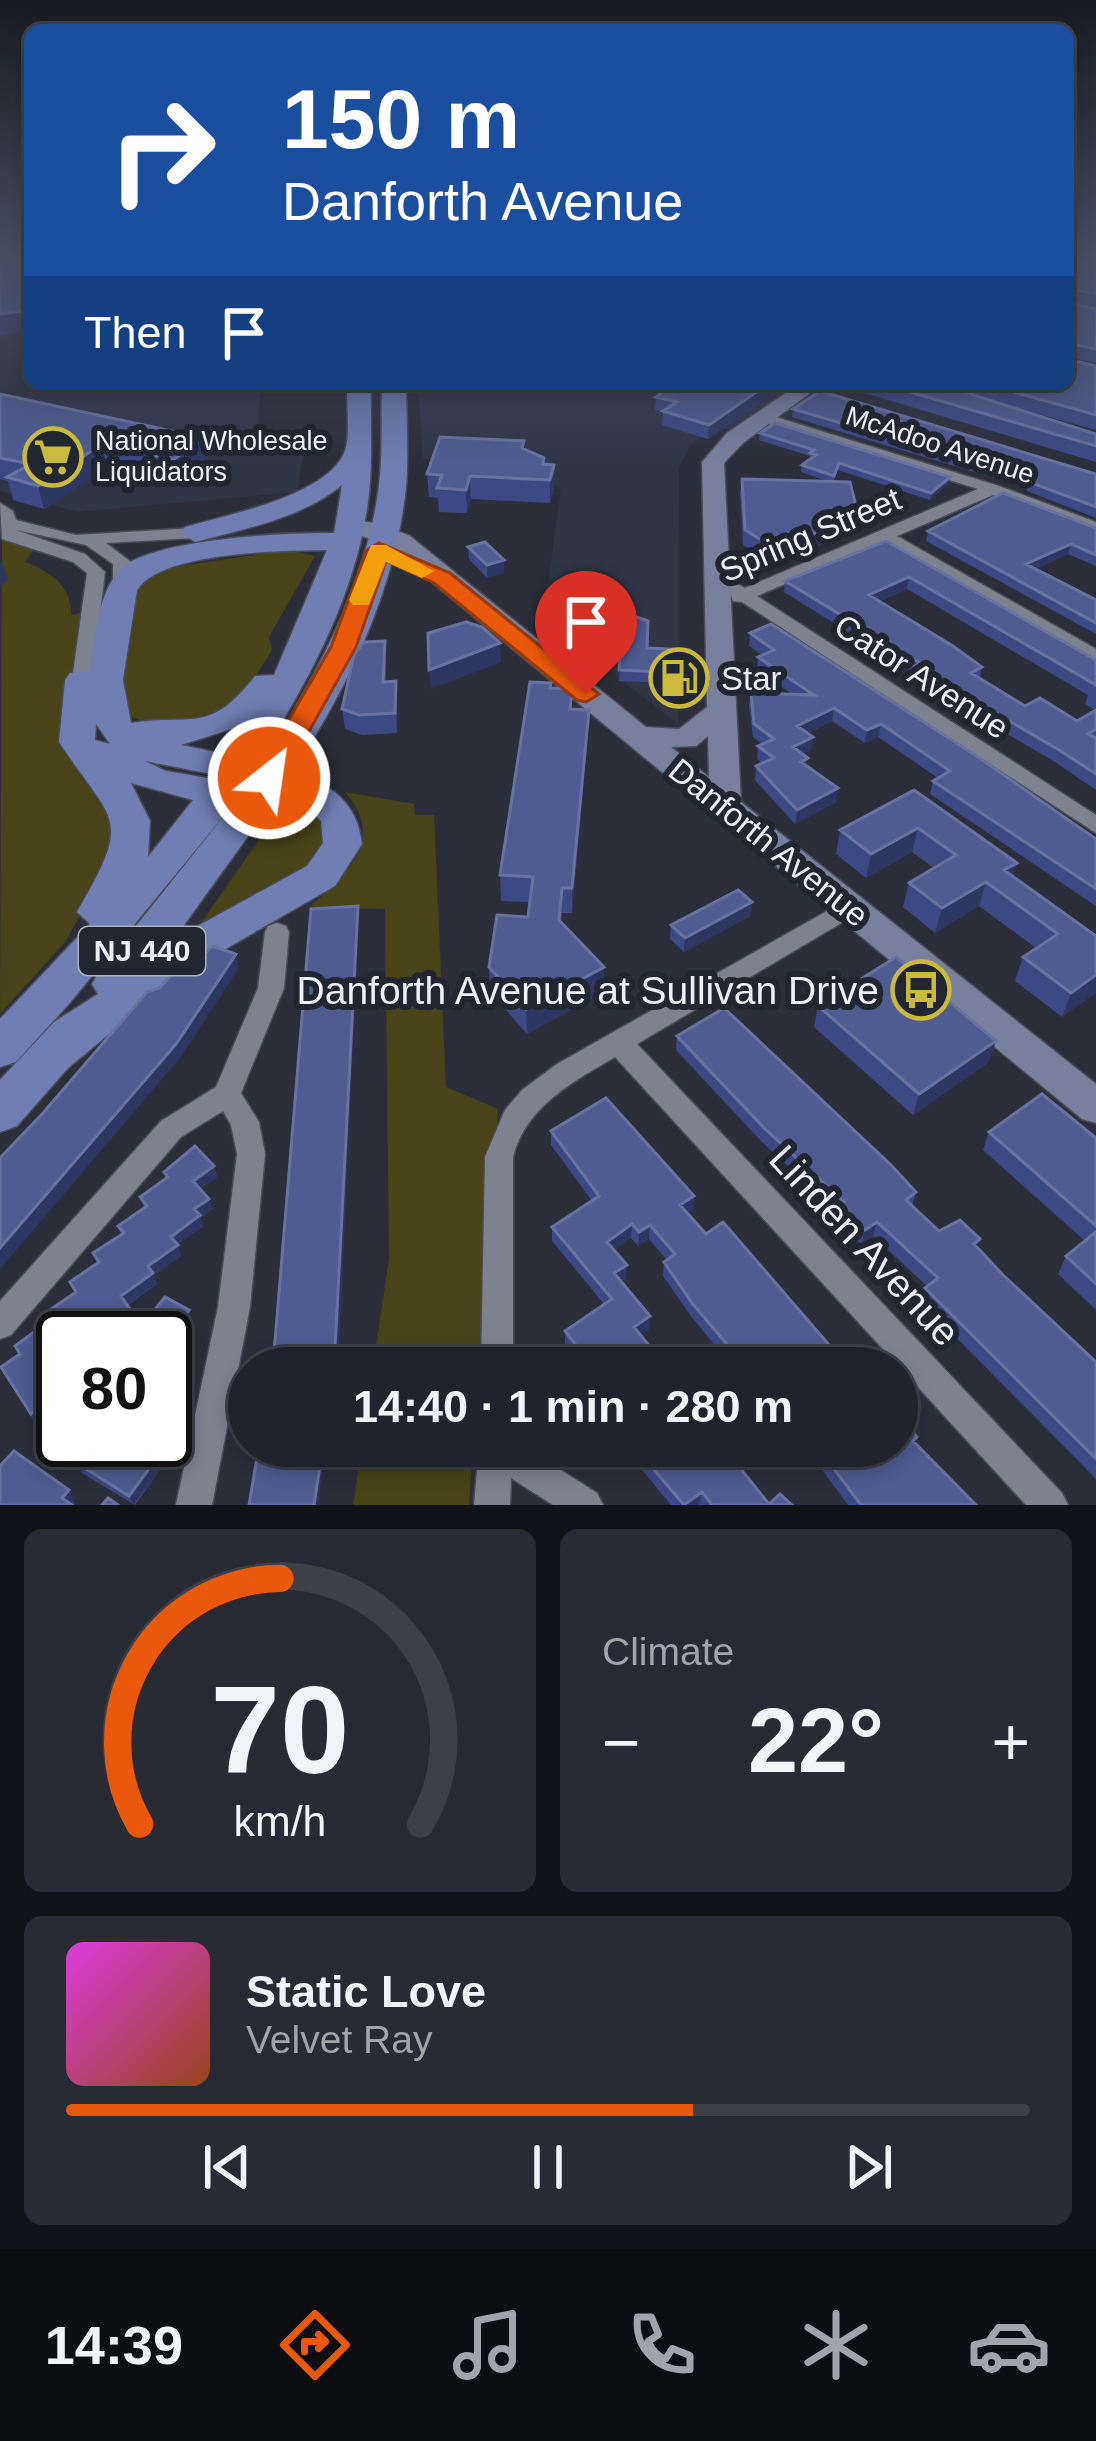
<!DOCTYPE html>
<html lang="en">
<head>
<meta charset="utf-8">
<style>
	body { margin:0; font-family:Arial,sans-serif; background:#292b34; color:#f1f3f6; height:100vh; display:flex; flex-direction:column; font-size:45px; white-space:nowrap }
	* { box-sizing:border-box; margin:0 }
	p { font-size:39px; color:#a2a4a9 }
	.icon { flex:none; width:66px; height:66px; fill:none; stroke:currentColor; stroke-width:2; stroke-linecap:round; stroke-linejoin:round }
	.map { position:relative; height:1505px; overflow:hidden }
	.panel { display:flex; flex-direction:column; gap:24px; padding:24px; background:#121318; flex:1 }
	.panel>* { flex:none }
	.top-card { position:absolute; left:24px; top:24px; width:1050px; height:366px; border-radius:18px; box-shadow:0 6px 18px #0003,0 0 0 3px #3e4048; background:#1a4fa0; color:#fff; overflow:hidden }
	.speed { position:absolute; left:36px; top:1311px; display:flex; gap:24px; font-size:60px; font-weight:700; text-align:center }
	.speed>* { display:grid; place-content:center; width:156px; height:156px; border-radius:50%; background:#21232c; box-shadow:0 6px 18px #0003,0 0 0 3px #3e4048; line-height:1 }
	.speed .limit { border:6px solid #111; border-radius:18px; background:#fff; color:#111 }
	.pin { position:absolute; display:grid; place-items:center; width:102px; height:102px; color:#fff; margin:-123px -51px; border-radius:50% 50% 50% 0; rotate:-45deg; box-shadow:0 0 12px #0007 }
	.pin .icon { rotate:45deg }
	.me { position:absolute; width:132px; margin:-66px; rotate:30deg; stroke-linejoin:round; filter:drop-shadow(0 0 9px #0008) }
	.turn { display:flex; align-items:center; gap:42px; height:252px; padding:0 60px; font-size:54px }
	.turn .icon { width:156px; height:156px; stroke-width:2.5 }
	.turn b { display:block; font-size:84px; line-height:102px }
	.then { display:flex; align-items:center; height:114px; padding:0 60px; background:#0003; gap:24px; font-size:45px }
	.big { font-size:90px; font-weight:800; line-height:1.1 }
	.panel .card { flex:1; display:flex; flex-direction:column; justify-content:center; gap:18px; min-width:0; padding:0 42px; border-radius:18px; background:#292b34 }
	.panel .dial { align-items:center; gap:0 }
	.dial svg { height:312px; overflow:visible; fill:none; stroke:#3e4048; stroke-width:7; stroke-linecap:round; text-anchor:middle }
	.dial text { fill:#f1f3f6; stroke:none }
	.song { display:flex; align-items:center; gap:36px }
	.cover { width:144px; height:144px; border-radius:18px; background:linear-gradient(135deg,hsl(300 70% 55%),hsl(20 70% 35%)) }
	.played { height:12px; border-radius:6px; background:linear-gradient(90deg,#ea580c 65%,#3e4048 65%) }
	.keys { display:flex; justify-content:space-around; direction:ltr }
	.heat { display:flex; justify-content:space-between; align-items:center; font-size:66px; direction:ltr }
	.panel .tiles { flex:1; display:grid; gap:24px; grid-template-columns:1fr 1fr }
	.card:last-child { grid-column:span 2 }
	.trip { position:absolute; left:228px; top:1347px; width:690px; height:120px; border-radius:60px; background:#21232c; box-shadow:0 6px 18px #0003,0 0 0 3px #3e4048; font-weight:800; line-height:120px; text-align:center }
	.dock { display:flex; height:192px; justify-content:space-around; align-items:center; background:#0d0e12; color:#a2a4a9 }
	.dock .icon { width:84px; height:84px }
	.dock .selected { color:#ea580c }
	.dock b { font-size:54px; color:#f1f3f6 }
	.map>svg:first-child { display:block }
	.built { fill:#313647 }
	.green { fill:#484318 }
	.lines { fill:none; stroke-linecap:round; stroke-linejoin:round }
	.minor-casing { stroke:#494b55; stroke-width:3 }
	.secondary-casing { stroke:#494b55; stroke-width:3 }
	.trunk-casing { stroke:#494b55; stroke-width:3 }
	.minor { fill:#7e828f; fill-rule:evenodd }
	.secondary { fill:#79809c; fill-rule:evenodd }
	.trunk { fill:#707eb3; fill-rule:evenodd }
	.wall { fill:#3c4985; fill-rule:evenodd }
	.shaded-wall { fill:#2e3762 }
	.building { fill:#4f5b91; stroke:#6872a1; stroke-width:3 }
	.route { fill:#ea580c; stroke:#983908; stroke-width:3 }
	.slow { fill:#f59e0b }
	.labels { text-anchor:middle; stroke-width:12; stroke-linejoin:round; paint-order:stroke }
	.far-poi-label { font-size:27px; fill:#eef0f8; stroke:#222630; text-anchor:start }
	.far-street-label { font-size:27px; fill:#eef0f8; stroke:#222630 }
	.shield { fill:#222630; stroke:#b1b3bc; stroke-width:3 }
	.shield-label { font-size:30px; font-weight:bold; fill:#eef0f8 }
	.street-label { font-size:33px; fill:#eef0f8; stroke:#222630 }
	.poi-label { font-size:33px; fill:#eef0f8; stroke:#222630; text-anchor:start }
	.near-poi-label { font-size:39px; fill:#eef0f8; stroke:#222630; text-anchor:end }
	.near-street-label { font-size:39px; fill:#eef0f8; stroke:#222630 }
</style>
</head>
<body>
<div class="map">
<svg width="1096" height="1505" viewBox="0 0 1096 1505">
	<rect width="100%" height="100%" fill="#2c2f3a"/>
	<path class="built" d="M48 384H267L261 389 258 422 303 454 297 492 77 512 0 491V412Z
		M418 384H803L736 432 715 426 690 446 679 467 678 724 543 619 561 491 520 461 423 459Z"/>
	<path class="green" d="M2 540 34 549 25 562C50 572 72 585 71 615L83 613 61 742 113 812 108 867 65 942 0 1014Z
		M288 550 315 556 269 637 272 650C258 673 239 702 215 716 187 730 136 731 117 703L135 585 160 569Z
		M345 792 414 804 415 815H434L446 1087 498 1109 479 1368H373L389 1258 385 909 310 907C346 872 388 842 345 792Z
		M290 795 310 802 330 824 319 864 194 933Z
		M362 1446H473L469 1505H353Z"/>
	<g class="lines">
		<g class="minor-casing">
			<path id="minor" d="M766 414 999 486 1096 522V533L993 495 897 536 1096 649V663L883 542 757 596 1096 815V833L742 602 733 601 731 595 710 581V573L716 572 745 588 978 489 761 421 759 418Z
				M0 503 13 511 16 520 76 535 195 528 203 533 195 538 106 543 131 562V590L122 595 113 590V564L86 545 16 530 85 554 105 572 92 680 82 686 72 680 87 573 73 562 2 539Z
				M850 898 858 901 862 907 858 913 637 1044 1062 1493 1068 1505H1026L615 1057C573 1082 526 1106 513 1157V1368H481L485 1157 505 1110 522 1090 557 1064Z
				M277 923 286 926 289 932 284 988 241 1093 259 1122 265 1154 250 1307 212 1505H176L218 1307 237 1154 231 1125 223 1111 181 1137 11 1335 0 1339V1301L161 1121 216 1087 258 988 265 932 268 926Z
				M479 1446H523L597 1493 603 1505H553L511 1478 510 1505H474Z"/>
		</g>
		<g class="secondary-casing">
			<path id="secondary" d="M799 384H822L743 443 724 463 741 802 1096 1084V1123L1082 1119 433 583 393 547 337 527C356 513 389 527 410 536L646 727 679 729 707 707 702 462 727 433ZM708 736 709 777 671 747 696 746Z"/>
		</g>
		<g class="trunk-casing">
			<path id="trunk" d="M347 384H371C370 427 374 472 366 515 352 601 305 689 257 761L267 756C317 673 367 583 379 485 383 452 381 418 382 384H406C406 418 409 453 406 487 396 588 348 688 293 771 332 785 357 802 362 844L335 886 182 974 68 1068 17 1126 0 1132V1080L54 1022 98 994 92 984 99 972 232 806 68 1005 16 1062 0 1067V1019L90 924 77 912C133 815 115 826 59 742L65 680 70 673 90 672C94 640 98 589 123 567 156 539 289 532 334 533L342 485C302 518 245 529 195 542L181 533 185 527C226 515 328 496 345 451 351 433 346 403 347 384ZM327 550 274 675 255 676C208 736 192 713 131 723L123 680 137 590C162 551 283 551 327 550ZM96 724 110 744 95 740ZM244 725 225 754 181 745ZM145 761 211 774 208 778 166 771ZM131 783 193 800 148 857 150 821ZM279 793 306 806 321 821 323 843 307 866 174 939Z"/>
		</g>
		<use href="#minor" class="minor"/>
		<use href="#secondary" class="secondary"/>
		<use href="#trunk" class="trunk"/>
	</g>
	<path class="wall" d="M1068 253H1096V258L1069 253 1070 257 1096 262V307L1068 301Z
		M1068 302 1096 309V363L1069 357 1068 359 1096 366V430L979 397 1096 434V462L834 384H1068Z
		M660 384H786L708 439 662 425 663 412 655 410 656 397 667 388 660 386Z
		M0 394 204 438 208 460 177 483 107 467 44 509 13 500 8 481 0 479Z
		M793 409 1096 474V518L1027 491V488L792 417Z
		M760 433 950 477 948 484 930 500 838 470 833 482 856 506 850 531 841 530 839 537 774 564 743 545 740 493 742 479 830 482 801 472 802 465 809 460 810 456 759 440Z
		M524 449 544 464 554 465V488L550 503 471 499 467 513 439 512 438 498 429 497 427 474Z
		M1096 528V566L1068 554 1035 569 1096 600V634L926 541 928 531Z
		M886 541 1096 660V790L1055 762 912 678 914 673 784 592 785 581ZM907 589 1088 695 1085 704 1095 710 1077 721 1025 706 980 678 982 667 879 602Z
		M468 547 504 572 487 578 469 559Z
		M623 612 647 648 690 685 689 696 669 695 668 683 619 681Z
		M750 633 1096 839V906L930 794 933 781 938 778 878 737 865 743 832 721 808 733 813 737 811 750 803 754 807 766 836 802 795 824 755 780 756 766 762 763 757 759 758 746 762 744 753 737 749 706 751 693 792 694 757 670 758 657 762 655 749 646Z
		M386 660V682L396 681 397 733 362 735 345 729 342 709Z
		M551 688 572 689V709L588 734 572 913H562L561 923 604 967 603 992 527 1034 490 992 489 967 528 917 530 902 501 901 500 875Z
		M914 790 1013 876 1096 936 1062 1017 1015 981 1023 957 1036 948 979 906 935 933 903 907 909 883 934 868 912 852 866 878 836 854 840 830Z
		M750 916 684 952 670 939 671 925Z
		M818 1006 989 1062 913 1115 814 1027Z
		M677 1036 916 1192 912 1206 939 1231 977 1247 1003 1275 1096 1362V1479L921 1302 927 1286 873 1236 861 1244 836 1219 838 1212 762 1142 676 1050Z
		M551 1131 694 1196 693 1210 687 1213 706 1234 849 1368H733L691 1316 663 1276 664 1262 667 1260 649 1239 638 1246 631 1238 614 1250 626 1279 621 1282 649 1329 582 1367 565 1345V1331L604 1304 552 1241V1227L592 1201 551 1145Z
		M989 1132 1096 1138V1310L1058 1274 1066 1256 1085 1241 983 1150Z
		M214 1166 217 1177 200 1189 209 1199 212 1209 200 1218 203 1226 177 1245 181 1256 154 1275 157 1284 128 1305 142 1326 189 1310 192 1320 174 1344 181 1348 184 1358 172 1375 176 1386 63 1338V1392L50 1402 54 1410 36 1424 1 1367 19 1354 15 1346 47 1322 44 1314 75 1293 70 1282 97 1263 93 1253 121 1235 118 1226 144 1208 140 1197 166 1179 164 1172Z
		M915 1444 976 1505H848L812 1456 808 1459 797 1446H897Z
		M628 1446H742L745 1466 741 1470 769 1504 792 1505H671L628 1453Z
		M145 1455 155 1461 159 1471 135 1505 82 1473 77 1463Z"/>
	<path class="shaded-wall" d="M30 310V331L0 336V314Z
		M768 384H786L708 439 709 425Z
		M204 438 208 460 177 483 173 460Z
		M102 444 107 467 44 509 38 486Z
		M554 465V488L550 503V480Z
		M470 476 471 499 467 513 466 490Z
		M950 477 948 484 930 500 931 493Z
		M842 522 839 537 774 564 776 549Z
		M1071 544 1068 554 1023 574 1026 564Z
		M504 560V572L487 578V565Z
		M2 562 8 580 0 586V563Z
		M909 577 907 589 867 607 869 595Z
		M500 643 501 662 431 689 429 670Z
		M834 708 832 721 795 739 797 726Z
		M589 710 588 734 572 913V888Z
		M881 724 878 737 865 743 867 730Z
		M813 737 811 750 791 760 793 747Z
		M838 788 836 802 795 824 797 810Z
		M918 828 912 852 866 878 871 854Z
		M1017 863 1009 887 1004 870Z
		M986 882 979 906 935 933 942 908Z
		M752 902 750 916 684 952 685 938Z
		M358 906 359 917 338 1368H334Z
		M236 954 239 968 180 1058 0 1269V1248Z
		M604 967 603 992 527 1034 526 1009Z
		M1096 975V993L1062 1017 1071 993Z
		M996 1041 989 1062 913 1115 919 1094Z
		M214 1166 217 1177 197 1192 193 1181Z
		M694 1196 693 1210 679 1219 680 1205Z
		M209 1199 212 1209 200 1218 203 1226 174 1247 171 1237 194 1209Z
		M877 1222 873 1236 861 1244 865 1230Z
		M632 1224 631 1238 606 1255 607 1242Z
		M650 1225 649 1239 638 1246 639 1232Z
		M178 1245 181 1256 154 1275 157 1284 125 1306 121 1296 148 1266Z
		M627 1265 626 1279 614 1287V1273Z
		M189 1310 192 1320 169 1350 166 1339Z
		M650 1316 649 1329 633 1341 634 1327Z
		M181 1348 184 1358 168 1381 165 1369Z
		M172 1375 176 1386 165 1401V1386Z
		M63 1378V1392L50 1402 54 1410 36 1424 31 1414 44 1392Z
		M145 1440H156L142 1460 137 1450Z
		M323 1446H326L318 1505H314Z
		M748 1454 745 1466 733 1476 736 1463Z
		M155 1461 159 1471 133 1505 129 1496Z
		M69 1490 75 1503 74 1505 62 1498Z
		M702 1492 699 1505H686Z"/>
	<path class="building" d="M0 253H30V310L0 314Z
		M1068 253 1070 257 1096 262V294L1068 288V292Z
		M1068 302 1096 309V349L1072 344 1068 358Z
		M1068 359 1096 366V415L985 384H1068Z
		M673 384H768L709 425 663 411 677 402 656 397Z
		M882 384H939L1096 434V446Z
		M820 391 1096 474V507L1029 482 1034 480 793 409Z
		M0 394 204 438 173 460 102 444 38 486 7 477 31 464 0 458Z
		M775 423 950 477 931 493 839 463 834 476 802 465 816 455 810 453 814 450 760 433Z
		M440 437 524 441 522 448 544 458 543 464 554 465 550 480 470 476 466 490 437 488 442 475 427 474Z
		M742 479 850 482 856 506H851L852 516 842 515V522L776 549 745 530Z
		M1003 493 1096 528V555L1071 544 1026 564 1096 600V623L928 531Z
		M886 541 1096 660V685L909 577 869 595 953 646 982 667 971 673 1025 706 1040 698 1077 721 1096 710V729L1088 734 1096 738V774L1059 750 915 666 920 663 785 581Z
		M485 542 504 560 487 565 468 547Z
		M623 612 648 621 647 648 689 650 690 685 669 684V672L619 670Z
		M466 622 482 627 500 643 429 670 428 633Z
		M771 624 975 755 1096 839V889L933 781 950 771 881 724 867 730 834 708 797 726 813 737 793 747 808 758 801 762 838 788 797 810 756 766 774 758 758 746 774 739 754 724 751 693 814 695 758 657 774 650 750 633Z
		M385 641 383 682 396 681 395 713 359 715 342 709 354 655 364 642Z
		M530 682 551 683 550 688 572 689 570 709 589 710 572 888H562L559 920 604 967 526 1009 489 967 497 915 528 917 533 877 500 875Z
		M914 790 1017 863 1004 870 1096 936V975L1071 993 1023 957 1058 934 986 882 942 908 909 883 956 855 918 828 871 854 840 830Z
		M738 890 752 902 685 938 671 925Z
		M358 906 334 1368H271L275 1341 311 909Z
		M212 946 236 954 176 1044 0 1248V1158L43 1113 147 992 160 988 178 967 194 965Z
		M896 957 996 1041 919 1094 818 1006Z
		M724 1008 891 1165 916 1192 906 1200 939 1231 960 1220 980 1239 974 1244 1003 1275 1096 1362V1459L925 1288 938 1278 877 1222 865 1230 839 1205 844 1202 764 1128 677 1036Z
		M1042 1094 1096 1138V1226L989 1132Z
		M606 1098 694 1196 680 1205 706 1234 723 1222 849 1368H747L692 1303 664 1262 675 1254 650 1225 639 1232 632 1224 607 1242 627 1265 614 1273 650 1316 634 1327 667 1368H581L589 1362 565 1331 612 1299 552 1227 599 1196 551 1131Z
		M195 1146 214 1166 193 1181 209 1199 194 1209 200 1215 171 1237 178 1245 148 1266 153 1273 121 1296 142 1326 165 1297 189 1310 166 1339 181 1348 165 1369V1338H63V1378L44 1392 49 1400 31 1414 1 1367 20 1354 15 1346 49 1321 44 1314 76 1292 70 1282 99 1262 93 1253 124 1233 118 1226 147 1206 140 1197 168 1177 164 1172Z
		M1096 1232V1284L1066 1256Z
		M165 1371 172 1375 165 1386Z
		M897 1415 917 1437 913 1441 976 1505H861L817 1446H897Z
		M95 1440H145L137 1450 155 1461 129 1496 77 1463Z
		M259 1446H323L314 1505H249Z
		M634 1446H742L748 1454 736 1463 769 1504 780 1494 792 1505H712L702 1492 684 1505Z
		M14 1451 69 1490 62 1498 72 1505H0V1466Z
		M108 1498 118 1505H102Z"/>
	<linearGradient id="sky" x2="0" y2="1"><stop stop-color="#181a20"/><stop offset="0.55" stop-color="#454d60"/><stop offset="1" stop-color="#454d60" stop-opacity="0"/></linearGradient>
	<rect width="1096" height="464" fill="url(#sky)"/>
	<path class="route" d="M379 543 450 573 599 694 586 702 577 700 434 583 386 561 356 647 283 778 269 787 260 785 255 778 331 647 367 550Z"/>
	<path class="slow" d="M371 545H386L434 571 422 578 386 562 369 605H353L349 600Z"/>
	<defs>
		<g id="supermarket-ring" transform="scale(3)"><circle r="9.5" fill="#222630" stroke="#c9bb3a" stroke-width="1.5"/><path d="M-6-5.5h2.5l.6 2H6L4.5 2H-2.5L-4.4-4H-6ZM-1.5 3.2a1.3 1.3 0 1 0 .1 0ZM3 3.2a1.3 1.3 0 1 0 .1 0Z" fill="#c9bb3a"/></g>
		<g id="fuel-ring" transform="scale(3)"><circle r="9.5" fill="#222630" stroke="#c9bb3a" stroke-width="1.5"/><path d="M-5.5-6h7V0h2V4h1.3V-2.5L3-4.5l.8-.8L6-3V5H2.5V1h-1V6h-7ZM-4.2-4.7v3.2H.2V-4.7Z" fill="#c9bb3a"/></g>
		<g id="bus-ring" transform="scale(3)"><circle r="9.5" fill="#222630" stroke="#c9bb3a" stroke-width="1.5"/><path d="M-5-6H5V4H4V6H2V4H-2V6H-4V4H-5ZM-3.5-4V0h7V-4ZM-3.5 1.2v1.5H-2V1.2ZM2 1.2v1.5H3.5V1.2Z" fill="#c9bb3a"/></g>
	</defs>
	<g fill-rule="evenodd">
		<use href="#supermarket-ring" x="53" y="457"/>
		<use href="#fuel-ring" x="679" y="678"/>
		<use href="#bus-ring" x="921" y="990"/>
	</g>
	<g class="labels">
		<g class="far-poi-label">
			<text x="95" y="450">National Wholesale<tspan x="95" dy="31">Liquidators</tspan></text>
		</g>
		<g class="far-street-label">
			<text transform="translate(940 445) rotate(18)" y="9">McAdoo Avenue</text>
		</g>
		<rect class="shield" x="79" y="927" width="126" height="48" rx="9"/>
		<g class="shield-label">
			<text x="142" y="961">NJ 440</text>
		</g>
		<g class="street-label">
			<text transform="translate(810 534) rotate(-23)" y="12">Spring Street</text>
			<text transform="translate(922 676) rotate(33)" y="12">Cator Avenue</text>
			<text transform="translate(769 842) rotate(39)" y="12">Danforth Avenue</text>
		</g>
		<g class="poi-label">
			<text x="721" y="690">Star</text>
		</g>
		<g class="near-poi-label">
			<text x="879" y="1004">Danforth Avenue at Sullivan Drive</text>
		</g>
		<g class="near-street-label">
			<text transform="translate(865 1245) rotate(47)" y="14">Linden Avenue</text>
		</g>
	</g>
</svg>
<div class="speed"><div class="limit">80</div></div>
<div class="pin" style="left:586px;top:694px;background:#d93025"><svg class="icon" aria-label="arrive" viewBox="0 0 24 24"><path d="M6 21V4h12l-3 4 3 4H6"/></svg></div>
<svg class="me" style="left:269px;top:778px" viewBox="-20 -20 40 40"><circle r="17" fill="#ea580c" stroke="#fff" stroke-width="3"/><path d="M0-11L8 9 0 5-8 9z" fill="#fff"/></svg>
<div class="trip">14:40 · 1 min · 280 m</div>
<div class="top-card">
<div class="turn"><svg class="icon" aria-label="right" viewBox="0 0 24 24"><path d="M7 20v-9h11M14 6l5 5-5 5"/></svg><div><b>150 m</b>Danforth Avenue</div></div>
<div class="then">Then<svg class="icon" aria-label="arrive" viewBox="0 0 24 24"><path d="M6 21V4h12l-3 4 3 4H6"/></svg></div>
</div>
</div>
<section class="panel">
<div class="tiles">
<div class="card dial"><svg viewBox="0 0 100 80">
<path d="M14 69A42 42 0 1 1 86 69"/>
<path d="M14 69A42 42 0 0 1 50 6" stroke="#ea580c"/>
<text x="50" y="56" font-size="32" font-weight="700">70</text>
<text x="50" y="72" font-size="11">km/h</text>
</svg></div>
<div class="card"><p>Climate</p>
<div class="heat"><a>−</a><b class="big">22°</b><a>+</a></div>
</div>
<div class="card">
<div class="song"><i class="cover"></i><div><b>Static Love</b><p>Velvet Ray</p></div></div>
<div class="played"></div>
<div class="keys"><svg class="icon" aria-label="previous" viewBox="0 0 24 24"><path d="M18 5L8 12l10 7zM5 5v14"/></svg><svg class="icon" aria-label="pause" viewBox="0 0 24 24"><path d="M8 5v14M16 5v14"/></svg><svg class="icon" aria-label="next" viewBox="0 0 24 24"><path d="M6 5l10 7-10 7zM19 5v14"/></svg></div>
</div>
</div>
</section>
<nav class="dock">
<b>14:39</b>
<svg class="icon selected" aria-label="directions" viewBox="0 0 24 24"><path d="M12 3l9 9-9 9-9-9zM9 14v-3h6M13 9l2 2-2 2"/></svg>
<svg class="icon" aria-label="music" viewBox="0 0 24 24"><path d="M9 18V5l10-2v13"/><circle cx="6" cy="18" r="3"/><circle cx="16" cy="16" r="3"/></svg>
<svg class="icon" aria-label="phone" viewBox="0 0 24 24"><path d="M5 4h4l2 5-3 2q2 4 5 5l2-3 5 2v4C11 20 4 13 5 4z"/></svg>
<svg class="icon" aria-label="climate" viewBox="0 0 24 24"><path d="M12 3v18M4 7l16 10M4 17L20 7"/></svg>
<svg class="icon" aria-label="car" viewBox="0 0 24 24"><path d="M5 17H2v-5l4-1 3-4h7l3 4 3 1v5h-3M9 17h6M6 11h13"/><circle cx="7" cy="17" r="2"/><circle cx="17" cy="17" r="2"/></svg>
</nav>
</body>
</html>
